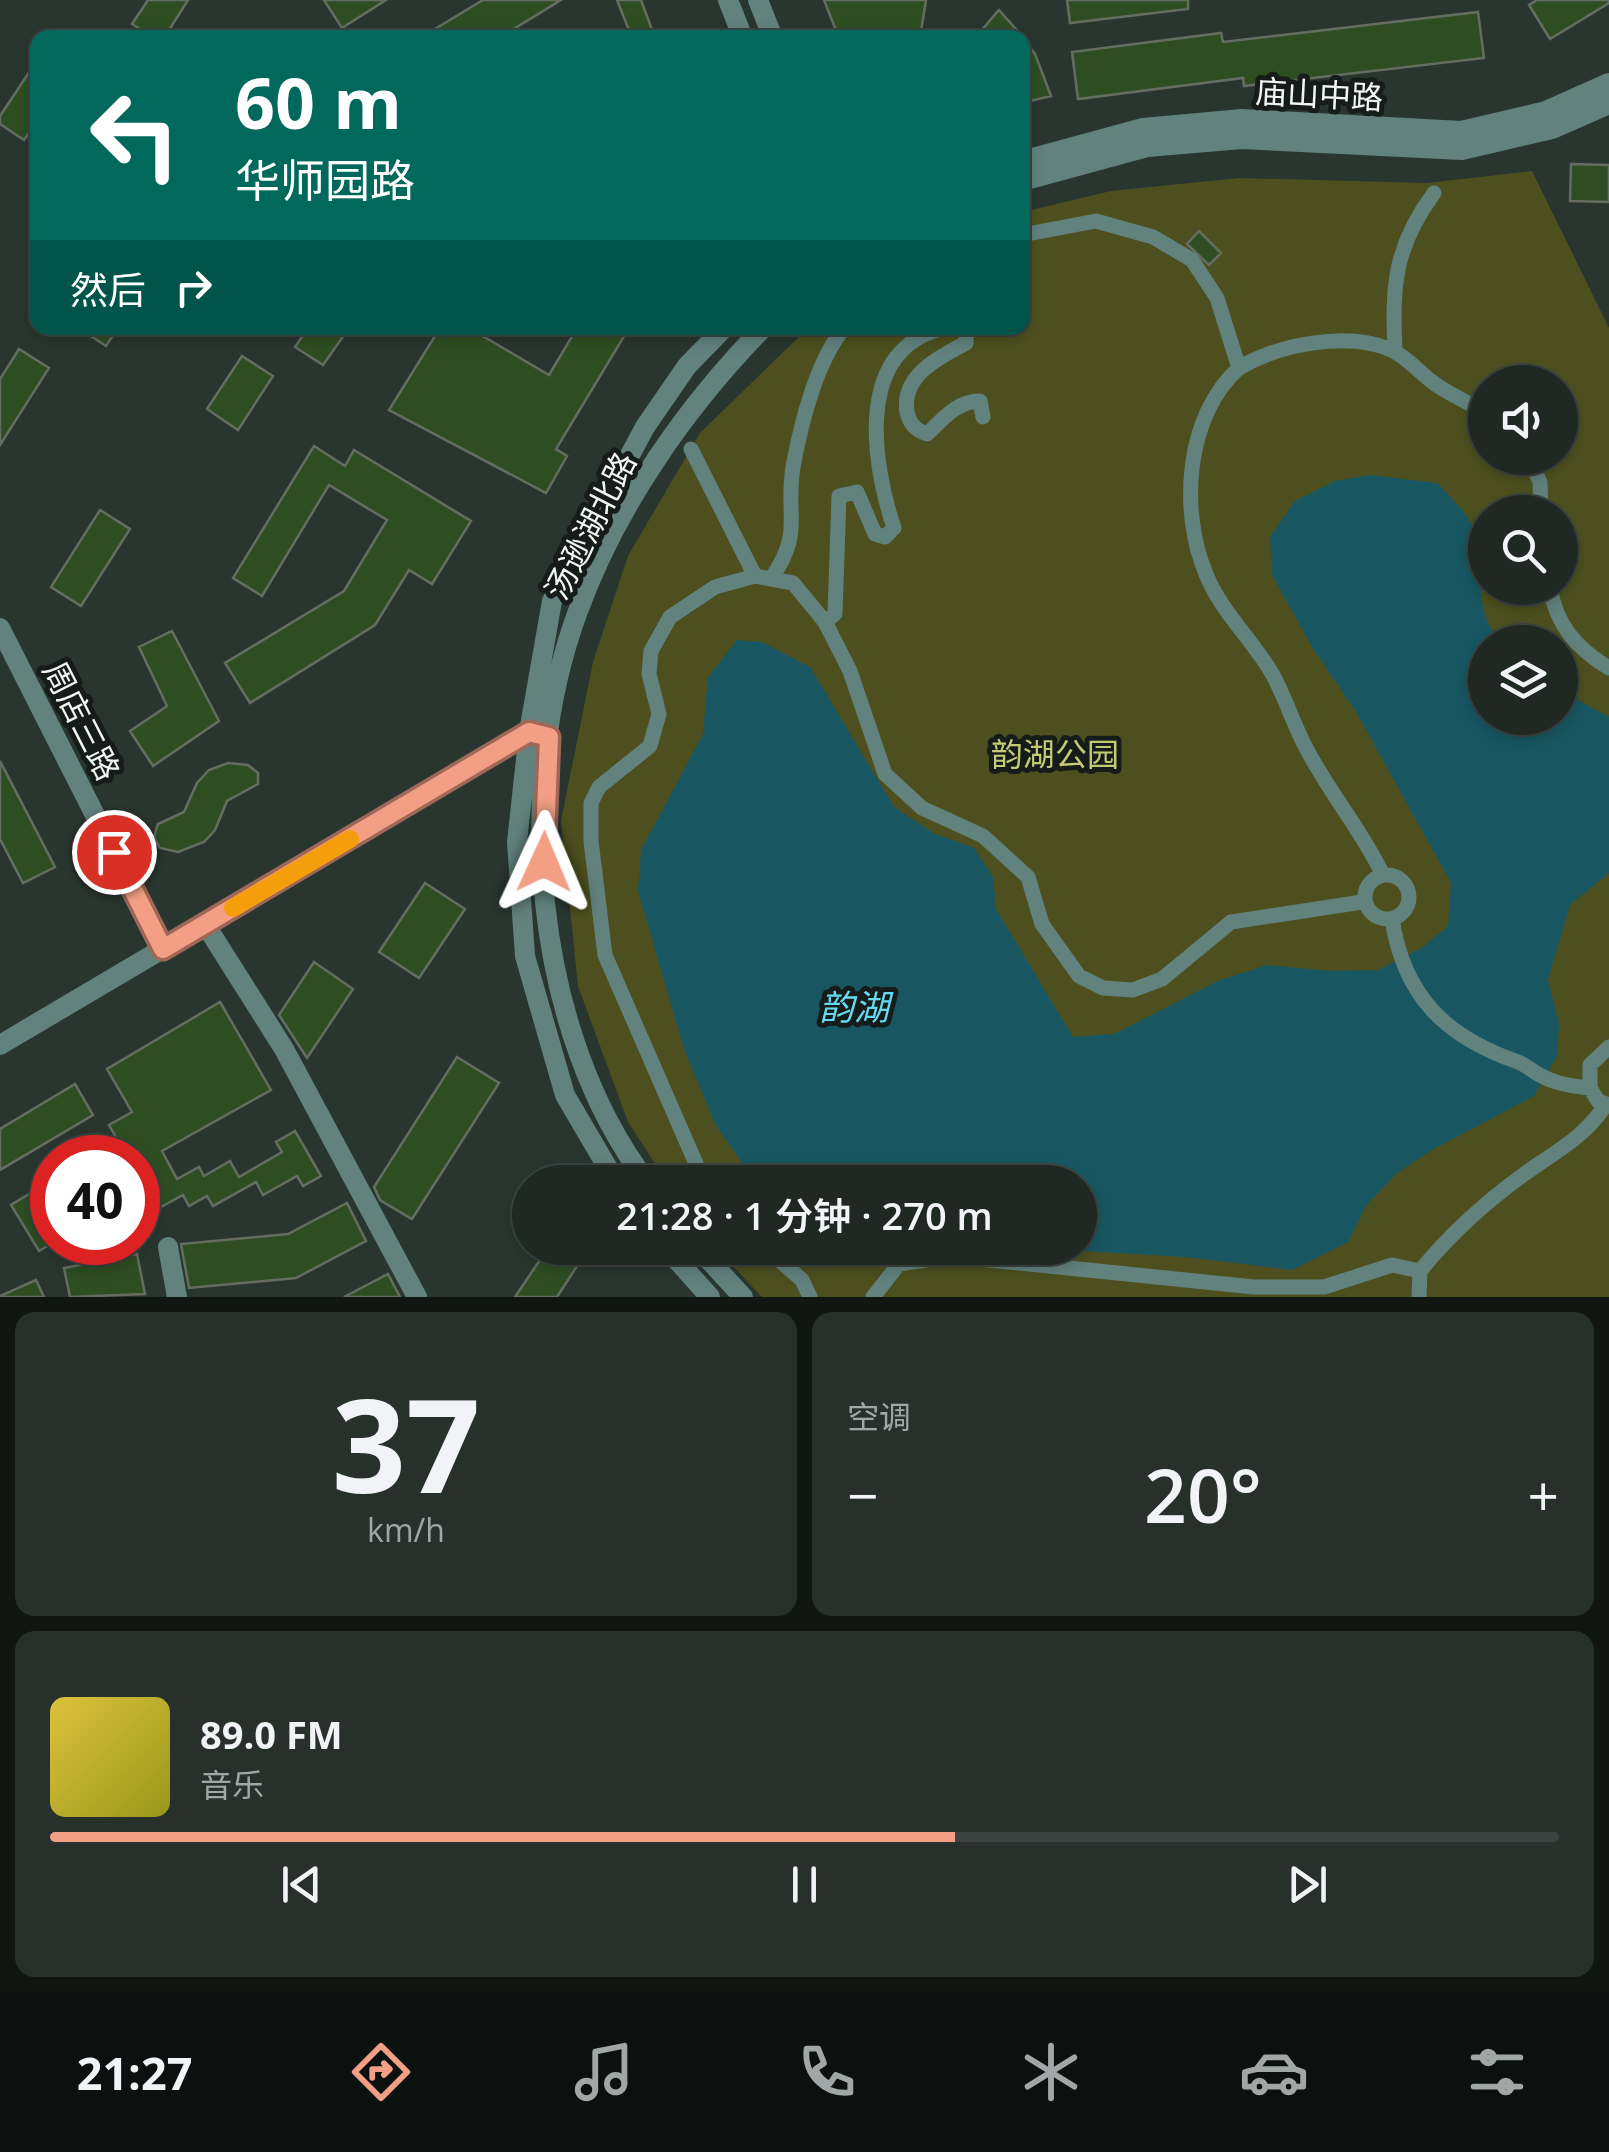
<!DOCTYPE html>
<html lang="zh">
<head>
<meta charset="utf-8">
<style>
	body { margin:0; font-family:"Open Sans","Noto Sans SC",sans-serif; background:#27302b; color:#f1f3f6; height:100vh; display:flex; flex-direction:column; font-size:38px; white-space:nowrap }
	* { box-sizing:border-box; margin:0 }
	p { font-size:32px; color:#a1a6a6 }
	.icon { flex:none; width:55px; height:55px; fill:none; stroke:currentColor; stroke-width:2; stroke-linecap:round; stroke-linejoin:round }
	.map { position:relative; height:1297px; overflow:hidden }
	.sheet { display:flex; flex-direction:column; gap:15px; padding:15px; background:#111613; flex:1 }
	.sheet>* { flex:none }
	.top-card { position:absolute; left:30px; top:30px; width:1000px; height:305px; border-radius:20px; box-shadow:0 5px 15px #0003,0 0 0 2px #3c4441; background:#00695c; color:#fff; overflow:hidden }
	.controls { position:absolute; left:1468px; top:365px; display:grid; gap:20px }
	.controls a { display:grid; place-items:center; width:110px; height:110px; border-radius:50%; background:#1f2823; box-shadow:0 5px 15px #0003,0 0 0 2px #3c4441; font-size:50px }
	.speed { position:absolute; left:30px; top:1135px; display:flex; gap:20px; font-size:50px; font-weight:700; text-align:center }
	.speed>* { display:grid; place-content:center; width:130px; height:130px; border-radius:50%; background:#1f2823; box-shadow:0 5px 15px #0003,0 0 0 2px #3c4441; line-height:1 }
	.speed .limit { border:15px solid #d22; background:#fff; color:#111 }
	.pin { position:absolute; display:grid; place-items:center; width:85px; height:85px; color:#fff; margin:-42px; border:5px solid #fff; border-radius:50%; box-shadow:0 2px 10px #0007 }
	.me { position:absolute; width:110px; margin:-55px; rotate:1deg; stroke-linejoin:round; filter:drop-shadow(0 0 8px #0008) }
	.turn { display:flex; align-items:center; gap:35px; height:210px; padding:0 40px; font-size:45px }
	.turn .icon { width:130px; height:130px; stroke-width:2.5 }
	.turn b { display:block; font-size:70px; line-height:85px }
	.then { display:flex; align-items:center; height:95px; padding:0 40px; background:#0003; gap:20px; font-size:38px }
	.big { font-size:75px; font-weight:600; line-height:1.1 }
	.sheet .tile { flex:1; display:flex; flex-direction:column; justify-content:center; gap:15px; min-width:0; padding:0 35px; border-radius:20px; background:#27302b }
	.sheet .dial { align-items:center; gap:0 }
	.dial b { font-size:130px; line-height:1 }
	.song { display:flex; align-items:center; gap:30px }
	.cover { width:120px; height:120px; border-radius:15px; background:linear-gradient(135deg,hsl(50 70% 55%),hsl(60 70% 35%)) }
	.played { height:10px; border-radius:5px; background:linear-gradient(90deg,#f39f86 60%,#3c4441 60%) }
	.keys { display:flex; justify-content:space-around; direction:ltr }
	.heat { display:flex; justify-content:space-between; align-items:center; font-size:55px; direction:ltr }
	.sheet .tiles { flex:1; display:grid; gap:15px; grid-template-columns:1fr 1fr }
	.tile:last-child { grid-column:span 2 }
	.trip { position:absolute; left:512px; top:1165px; width:585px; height:100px; border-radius:50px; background:#1f2823; box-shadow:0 5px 15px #0003,0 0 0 2px #3c4441; font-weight:600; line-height:100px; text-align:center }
	.tab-bar { display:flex; height:160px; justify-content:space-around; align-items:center; background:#0c100e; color:#a1a6a6 }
	.tab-bar .icon { width:70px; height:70px }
	.tab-bar .on { color:#f39f86 }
	.tab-bar b { font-size:45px; color:#f1f3f6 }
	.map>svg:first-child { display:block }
	.green { fill:#4d501e; fill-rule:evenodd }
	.water { fill:#185762 }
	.building { fill:#2e4e22; stroke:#656d62; stroke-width:2.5 }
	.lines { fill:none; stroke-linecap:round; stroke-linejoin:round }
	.pedestrian { stroke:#62827e; stroke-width:15 }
	.minor { stroke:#62827e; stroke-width:20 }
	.tertiary { stroke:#62827e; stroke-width:20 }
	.route-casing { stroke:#9e6757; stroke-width:25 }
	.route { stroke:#f39f86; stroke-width:18 }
	.slow { stroke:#f59e0b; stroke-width:18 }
	.labels { text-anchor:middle; stroke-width:10; stroke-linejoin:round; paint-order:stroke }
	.street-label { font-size:32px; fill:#eff7f3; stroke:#161c19 }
	.park-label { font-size:32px; fill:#c4cb74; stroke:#161c19 }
	.water-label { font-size:35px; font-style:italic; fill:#64daf1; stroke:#161c19 }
</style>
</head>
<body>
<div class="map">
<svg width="1609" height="1297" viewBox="0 0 1609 1297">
	<rect width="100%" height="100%" fill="#29362f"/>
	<path class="green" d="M1532 171 1609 328V1297H762L716 1248H1080V1182H667L628 1122 578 986 561 821 593 662 628 556 700 433 808 328H1022L1023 212 1111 191 1239 178 1427 183ZM1485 382H1560V458H1485ZM1485 512H1560V588H1485ZM1485 642H1560V718H1485Z"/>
	<path class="water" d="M1370 475 1437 483C1452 499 1472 517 1478 539 1490 580 1468 603 1501 642H1485V718H1560V690L1609 717V873L1570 905 1548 980 1559 1025 1557 1056 1534 1096 1430 1151 1396 1174 1366 1206 1348 1242 1292 1270 1185 1257 1065 1250 1060 1248H1080V1182H755L715 1124 684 1049 638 891 641 850 703 734 708 677 737 640 762 642 810 667 894 807 935 834 974 848 993 877 996 909 1073 1037 1114 1034 1220 980 1267 965 1331 971 1378 970 1423 947 1448 926 1451 883 1356 712 1312 647 1272 575 1270 536 1295 501 1335 481Z"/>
	<path class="building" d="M148 0H188L164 38H154L132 24Z
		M324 0H386L342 28Z
		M483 0H561L499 38H420Z
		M617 0H641L655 38H632Z
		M824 0H926L920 38H839Z
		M1067 0H1188V9L1070 23Z
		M1537 0H1609V3L1550 39 1529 5Z
		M999 10 1024 38H975Z
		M1478 12 1484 58 1244 86 1243 78 1078 99 1072 52 1221 33 1223 42Z
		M1022 38 1035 54 1051 96 1022 103Z
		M38 59V120L24 140 0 124V116Z
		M1571 164 1609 165V202L1570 201Z
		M1199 231 1221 253 1209 265 1187 244Z
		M79 328H118L106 346Z
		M308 328H349L323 365 295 347Z
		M440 328H469L549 375 577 328H629L556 449 567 456 546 493 389 410Z
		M19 349 49 368 0 445V379Z
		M242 356 273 376 238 430 207 409Z
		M314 446 345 466 354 450 471 521 432 584 409 570 375 625 250 703 225 663 344 591 387 520 329 485 262 596 233 578Z
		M100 510 130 529 81 606 51 587Z
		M172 631 219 721 153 766 130 731 167 706 139 647Z
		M0 761 55 867 23 883 0 839Z
		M228 763 248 765 258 773V784L227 801 215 830 204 842 178 852 160 848 154 837 158 824 184 812 197 783 209 770Z
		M425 883 465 909 419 978 379 952Z
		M314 962 353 989 307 1058 279 1015Z
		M220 1002 271 1090 162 1151 177 1179 199 1167 204 1176 230 1161 239 1177 282 1152 276 1142 295 1131 321 1176 303 1186 297 1176 263 1195 256 1182 213 1206 207 1196 189 1206 183 1195 159 1208 138 1169V1158H128L109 1125 132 1112 107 1069Z
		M457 1057 499 1083 412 1219 380 1200 374 1187Z
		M75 1084 93 1115 0 1170V1129Z
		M52 1180V1243L39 1251 11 1205Z
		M347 1203 366 1241 296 1278 189 1288 181 1244 288 1234Z
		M548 1248H557L579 1263 557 1297H515Z
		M137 1254 145 1294 70 1297 64 1268Z
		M388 1274 400 1297H344Z
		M36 1280 44 1297H0V1296Z"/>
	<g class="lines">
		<path class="pedestrian" d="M1022 235 1096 221 1153 237 1192 260 1217 298 1239 368C1186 415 1179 510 1206 574 1221 612 1253 640 1273 675 1285 698 1293 722 1304 744 1327 790 1361 829 1383 875
			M967 328 966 343C939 357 901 376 907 412 910 424 915 430 927 434 943 419 957 401 980 401L983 417
			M1395 351C1392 286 1394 247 1434 193
			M1239 368C1277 345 1346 331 1389 349 1407 356 1421 375 1438 386 1453 396 1470 403 1485 413
			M691 449 755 576 793 583 825 622 850 671 885 774 922 808 983 836 1028 877 1042 924 1079 976 1103 988 1133 990 1162 979 1231 922 1362 902
			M1529 458 1540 482 1541 512
			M771 579C804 531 785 517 793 467 801 424 816 362 844 328
			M1550 588C1557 626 1576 648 1609 668
			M825 622 835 614 839 496 857 492 875 534 885 537 894 528C872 462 854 346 946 328
			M1365 897a22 22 0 1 1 44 0a22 22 0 1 1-44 0Z
			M1392 919C1404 997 1446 1037 1518 1062 1526 1065 1531 1070 1538 1074 1555 1084 1571 1086 1590 1088L1598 1101 1609 1105
			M1590 1088V1065L1609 1047
			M704 1182 605 955 591 841V803L599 787 650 746 659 714 649 674 651 651 670 617 715 587 755 576
			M765 1248 802 1280 810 1297
			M873 1297 899 1264 951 1256 1254 1287H1324L1392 1265 1420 1271C1451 1233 1483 1204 1523 1175 1553 1153 1586 1137 1606 1104
			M1419 1297 1420 1271"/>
		<path class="minor" d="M0 628 163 949
			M205 924 284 1049 417 1297
			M168 1247 177 1297"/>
		<path class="tertiary" d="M728 0 743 38
			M758 0 773 38
			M1022 161 1143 128 1242 119 1461 131 1546 111 1609 83
			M1022 181 1147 147 1242 139 1462 150 1552 129 1609 104
			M0 1045 529 732 537 734
			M616 1182 565 1095 525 956 517 842 529 732 552 601 645 427 687 366 724 328
			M647 1182C533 1032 513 786 578 611 617 505 686 407 763 328
			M666 1248 710 1297
			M698 1248 743 1297"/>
	</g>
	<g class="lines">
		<g class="route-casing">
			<path id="route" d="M114 852 163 949 529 732 549 737 544 862"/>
		</g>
		<use href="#route" class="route"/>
		<path class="slow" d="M233 908 350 839"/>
	</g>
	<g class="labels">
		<g class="street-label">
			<text transform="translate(1319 95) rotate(3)" y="11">庙山中路</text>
			<text transform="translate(591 526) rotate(-63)" y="11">汤逊湖北路</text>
			<text transform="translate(81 721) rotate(63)" y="11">周店三路</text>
		</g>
		<g class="park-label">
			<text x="1055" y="766">韵湖公园</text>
		</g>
		<g class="water-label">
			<text x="854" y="1020">韵湖</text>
		</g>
	</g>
</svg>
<div class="controls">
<a><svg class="icon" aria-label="sound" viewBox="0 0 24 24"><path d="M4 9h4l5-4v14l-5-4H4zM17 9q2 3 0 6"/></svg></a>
<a><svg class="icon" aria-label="search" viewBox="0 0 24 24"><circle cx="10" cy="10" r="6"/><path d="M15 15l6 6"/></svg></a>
<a><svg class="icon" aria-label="layers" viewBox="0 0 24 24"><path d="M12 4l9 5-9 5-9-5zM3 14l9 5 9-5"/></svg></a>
</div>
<div class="speed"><div class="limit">40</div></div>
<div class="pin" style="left:114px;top:852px;background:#d93025"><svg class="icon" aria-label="arrive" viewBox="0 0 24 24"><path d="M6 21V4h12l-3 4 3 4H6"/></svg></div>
<svg class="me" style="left:544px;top:862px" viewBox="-20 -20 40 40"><path d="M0-17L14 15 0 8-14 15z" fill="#f39f86" stroke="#fff" stroke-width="4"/></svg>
<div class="trip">21:28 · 1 分钟 · 270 m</div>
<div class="top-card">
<div class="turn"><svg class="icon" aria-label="left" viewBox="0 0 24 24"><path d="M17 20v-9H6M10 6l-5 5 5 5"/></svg><div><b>60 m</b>华师园路</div></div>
<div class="then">然后<svg class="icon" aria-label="right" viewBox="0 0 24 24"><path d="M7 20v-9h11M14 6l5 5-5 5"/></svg></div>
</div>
</div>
<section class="sheet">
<div class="tiles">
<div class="tile dial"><b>37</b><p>km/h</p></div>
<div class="tile"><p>空调</p>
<div class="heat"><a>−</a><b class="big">20°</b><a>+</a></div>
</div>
<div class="tile">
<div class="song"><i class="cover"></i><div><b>89.0 FM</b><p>音乐</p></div></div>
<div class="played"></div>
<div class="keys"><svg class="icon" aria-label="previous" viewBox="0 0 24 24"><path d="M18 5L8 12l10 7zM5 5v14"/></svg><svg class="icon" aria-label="pause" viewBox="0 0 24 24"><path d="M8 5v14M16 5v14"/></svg><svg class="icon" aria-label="next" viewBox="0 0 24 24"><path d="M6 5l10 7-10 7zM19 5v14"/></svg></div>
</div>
</div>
</section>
<nav class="tab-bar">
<b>21:27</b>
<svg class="icon on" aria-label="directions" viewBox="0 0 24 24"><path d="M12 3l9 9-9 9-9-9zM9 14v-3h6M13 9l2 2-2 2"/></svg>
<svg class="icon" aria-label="music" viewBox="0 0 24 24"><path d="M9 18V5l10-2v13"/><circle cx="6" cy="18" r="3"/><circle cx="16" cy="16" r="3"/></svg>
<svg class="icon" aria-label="phone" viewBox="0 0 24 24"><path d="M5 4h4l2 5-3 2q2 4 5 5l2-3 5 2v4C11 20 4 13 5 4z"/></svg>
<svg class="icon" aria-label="climate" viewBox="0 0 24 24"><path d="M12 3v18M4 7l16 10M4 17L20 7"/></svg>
<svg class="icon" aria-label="car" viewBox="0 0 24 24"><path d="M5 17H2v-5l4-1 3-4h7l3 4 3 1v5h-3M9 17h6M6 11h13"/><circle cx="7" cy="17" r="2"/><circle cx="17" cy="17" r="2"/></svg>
<svg class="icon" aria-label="filters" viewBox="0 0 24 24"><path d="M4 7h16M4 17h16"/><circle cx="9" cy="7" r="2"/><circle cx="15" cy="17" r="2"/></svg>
</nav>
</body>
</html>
